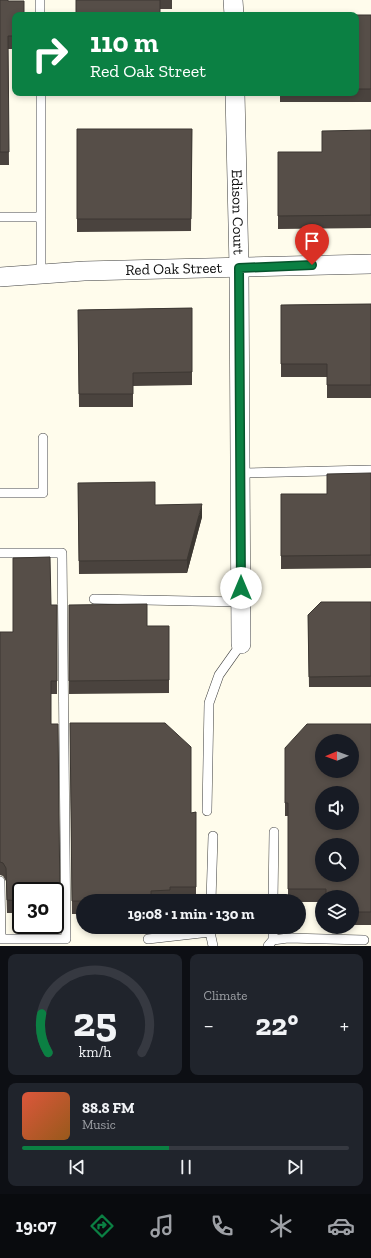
<!DOCTYPE html>
<html lang="en">
<head>
<meta charset="utf-8">
<style>
	body { margin:0; font-family:"Zilla Slab",serif; background:#20242c; color:#f1f3f6; height:100vh; display:flex; flex-direction:column; font-size:15px; white-space:nowrap }
	* { box-sizing:border-box; margin:0 }
	p { font-size:13px; color:#9ea1a6 }
	.icon { flex:none; width:22px; height:22px; fill:none; stroke:currentColor; stroke-width:2; stroke-linecap:round; stroke-linejoin:round }
	.map { position:relative; height:946px; overflow:hidden }
	.details { display:flex; flex-direction:column; gap:8px; padding:8px; background:#0d0f14; flex:1 }
	.details>* { flex:none }
	.hud { position:absolute; left:12px; top:12px; width:347px; height:84px; border-radius:8px; box-shadow:0 2px 6px #0003; background:#0b8043; color:#fff; overflow:hidden }
	.needle { width:26px; rotate:269deg }
	.fabs { position:absolute; left:315px; top:734px; display:grid; gap:8px }
	.fabs a { display:grid; place-items:center; width:44px; height:44px; border-radius:50%; background:#171b24; box-shadow:0 2px 6px #0003; font-size:20px }
	.speed { position:absolute; left:12px; top:882px; display:flex; gap:8px; font-size:20px; font-weight:700; text-align:center }
	.speed>* { display:grid; place-content:center; width:52px; height:52px; border-radius:50%; background:#171b24; box-shadow:0 2px 6px #0003; line-height:1 }
	.speed .limit { border:2px solid #111; border-radius:6px; background:#fff; color:#111 }
	.pin { position:absolute; display:grid; place-items:center; width:34px; height:34px; color:#fff; margin:-41px -17px; border-radius:50% 50% 50% 0; rotate:-45deg; box-shadow:0 0 4px #0007 }
	.pin .icon { rotate:45deg }
	.me { position:absolute; width:44px; margin:-22px; rotate:0deg; stroke-linejoin:round; filter:drop-shadow(0 0 3px #0008) }
	.turn { display:flex; align-items:center; gap:14px; height:84px; padding:0 12px; font-size:18px }
	.turn .icon { width:52px; height:52px; stroke-width:2.5 }
	.turn b { display:block; font-size:28px; line-height:34px }
	.big { font-size:30px; font-weight:700; line-height:1.1 }
	.details .card { flex:1; display:flex; flex-direction:column; justify-content:center; gap:6px; min-width:0; padding:0 14px; border-radius:8px; background:#20242c }
	.details .dial { align-items:center; gap:0 }
	.dial svg { height:104px; overflow:visible; fill:none; stroke:#363941; stroke-width:7; stroke-linecap:round; text-anchor:middle }
	.dial text { fill:#f1f3f6; stroke:none }
	.song { display:flex; align-items:center; gap:12px }
	.cover { width:48px; height:48px; border-radius:6px; background:linear-gradient(135deg,hsl(10 70% 55%),hsl(30 70% 35%)) }
	.played { height:4px; border-radius:2px; background:linear-gradient(90deg,#0b8043 45%,#363941 45%) }
	.keys { display:flex; justify-content:space-around; direction:ltr }
	.heat { display:flex; justify-content:space-between; align-items:center; font-size:22px; direction:ltr }
	.details .tiles { flex:1; display:grid; gap:8px; grid-template-columns:1fr 1fr }
	.card:last-child { grid-column:span 2 }
	.trip { position:absolute; left:76px; top:894px; width:230px; height:40px; border-radius:20px; background:#171b24; box-shadow:0 2px 6px #0003; font-weight:700; line-height:40px; text-align:center }
	.tabs { display:flex; height:64px; justify-content:space-around; align-items:center; background:#090b0e; color:#9ea1a6 }
	.tabs .icon { width:28px; height:28px }
	.tabs .selected { color:#0b8043 }
	.tabs b { font-size:18px; color:#f1f3f6 }
	.map>svg:first-child { display:block }
	.lines { fill:none; stroke-linecap:round; stroke-linejoin:round }
	.lane-casing { stroke:#404040; stroke-width:10 }
	.street-casing { stroke:#404040; stroke-width:20 }
	.lane { stroke:#fff; stroke-width:9 }
	.street { stroke:#fff; stroke-width:19 }
	.wall { fill:#4a433e }
	.shaded-wall { fill:#3c3732 }
	.building { fill:#564e48; stroke:#3c3732; fill-rule:evenodd }
	.route-casing { stroke:#07532c; stroke-width:10 }
	.route { stroke:#0b8043; stroke-width:7 }
	.labels { text-anchor:middle; stroke-width:4; stroke-linejoin:round; paint-order:stroke }
	.street-label { font-size:15px; fill:#0d0d0d; stroke:#fff }
</style>
</head>
<body>
<div class="map">
<svg width="371" height="946" viewBox="0 0 371 946">
	<rect width="100%" height="100%" fill="#fffcec"/>
	<g class="lines">
		<g class="lane-casing">
			<path id="lane" d="M40 0V15
				M41 93V274
				M0 217H41
				M241 473 370 470
				M0 493H43V438
				M0 553H62L66 939H0
				M94 599 241 602
				M207 811 209 703 219 675 241 644
				M0 881 1 939
				M211 901 213 836
				M273 901 274 832
				M210 927V932L213 946
				M148 939 210 932
				M273 940V927
				M268 946 273 940 288 938 364 940"/>
		</g>
		<g class="street-casing">
			<g id="street">
				<path d="M233 0 234 15"/>
				<path id="s1" d="M235 93 239 267 241 644"/>
				<path id="s2" d="M0 277 84 271 371 264"/>
			</g>
		</g>
		<use href="#lane" class="lane"/>
		<use href="#street" class="street"/>
	</g>
	<path class="wall" d="M0 0 8 1 15 15V49H8L9 165H0Z
		M76 0H172V9H160Z
		M356 15H371V102H280V93H356Z
		M77 129H192L191 231 77 232Z
		M371 130V228L278 229V152H322Z
		M371 304V398H327V377H281V305Z
		M192 308V385L133 386V407H79L78 310Z
		M371 473V568L281 569V494H327Z
		M78 483 155 505 202 517 187 573 79 574Z
		M371 602V687H309L308 615Z
		M51 605H57V694H51V724H58L60 914H55V891H21V913H7L6 881 3 876 0 875V632H13Z
		M69 605 147 626H169V693L69 694Z
		M70 723 191 813 196 812V900H170V901H83V926H81V914H72Z
		M371 724V925H352V897H322V902H299V901H288V816H285V748Z"/>
	<path class="shaded-wall" d="M202 504V517L187 573V560Z"/>
	<path class="building" d="M0 0H8V1H24V15H15V36H8L9 152H0Z
		M76 0H160V15H76Z
		M356 15H371V89H356Z
		M77 129H192L191 219H77Z
		M371 130V215L278 216V152H322V131Z
		M371 304V385H327V364H281V305Z
		M192 308V372L133 373V394H79L78 310Z
		M371 473V555L281 556V494H327V474Z
		M155 482V505L202 504 187 560 79 561 78 483Z
		M50 557 51 605H57V681H51V724H58L60 901H55V891H21V901L7 900 6 868 3 863 0 862V632H13V558Z
		M321 602H371V676L309 677 308 615Z
		M147 604V626H169V680L69 681V605Z
		M70 723H165L191 747V813L196 812V887H170V890L151 891V901H83V913H81V901H72Z
		M307 724H371V912H352V897H326V889H288V803H285V748ZM322 741H352V771H322ZM322 793H352V823H322ZM322 845H352V875H322Z"/>
	<g class="lines">
		<g class="route-casing">
			<path id="route" d="M241 588 239 268 312 265"/>
		</g>
		<use href="#route" class="route"/>
	</g>
	<g class="labels">
		<g class="street-label">
			<text dy="5" stroke="none"><textPath href="#s1" startOffset="119">Edison Court</textPath></text>
			<text dy="5" stroke="none"><textPath href="#s2" startOffset="174">Red Oak Street</textPath></text>
		</g>
	</g>
</svg>
<div class="fabs">
<a><svg class="needle" viewBox="-14 -14 28 28"><path d="M0-13l5 13h-10z" fill="#e53935"/><path d="M0 13l5-13h-10z" fill="#9ea1a6"/></svg></a>
<a><svg class="icon" aria-label="sound" viewBox="0 0 24 24"><path d="M4 9h4l5-4v14l-5-4H4zM17 9q2 3 0 6"/></svg></a>
<a><svg class="icon" aria-label="search" viewBox="0 0 24 24"><circle cx="10" cy="10" r="6"/><path d="M15 15l6 6"/></svg></a>
<a><svg class="icon" aria-label="layers" viewBox="0 0 24 24"><path d="M12 4l9 5-9 5-9-5zM3 14l9 5 9-5"/></svg></a>
</div>
<div class="speed"><div class="limit">30</div></div>
<div class="pin" style="left:312px;top:265px;background:#d93025"><svg class="icon" aria-label="arrive" viewBox="0 0 24 24"><path d="M6 21V4h12l-3 4 3 4H6"/></svg></div>
<svg class="me" style="left:241px;top:588px" viewBox="-20 -20 40 40"><circle r="19" fill="#fff"/><path d="M0-13L10 11 0 6-10 11z" fill="#0b8043"/></svg>
<div class="trip">19:08 · 1 min · 130 m</div>
<div class="hud">
<div class="turn"><svg class="icon" aria-label="right" viewBox="0 0 24 24"><path d="M7 20v-9h11M14 6l5 5-5 5"/></svg><div><b>110 m</b>Red Oak Street</div></div>
</div>
</div>
<section class="details">
<div class="tiles">
<div class="card dial"><svg viewBox="0 0 100 80">
<path d="M14 69A42 42 0 1 1 86 69"/>
<path d="M14 69A42 42 0 0 1 9 39" stroke="#0b8043"/>
<text x="50" y="56" font-size="32" font-weight="700">25</text>
<text x="50" y="72" font-size="11">km/h</text>
</svg></div>
<div class="card"><p>Climate</p>
<div class="heat"><a>−</a><b class="big">22°</b><a>+</a></div>
</div>
<div class="card">
<div class="song"><i class="cover"></i><div><b>88.8 FM</b><p>Music</p></div></div>
<div class="played"></div>
<div class="keys"><svg class="icon" aria-label="previous" viewBox="0 0 24 24"><path d="M18 5L8 12l10 7zM5 5v14"/></svg><svg class="icon" aria-label="pause" viewBox="0 0 24 24"><path d="M8 5v14M16 5v14"/></svg><svg class="icon" aria-label="next" viewBox="0 0 24 24"><path d="M6 5l10 7-10 7zM19 5v14"/></svg></div>
</div>
</div>
</section>
<nav class="tabs">
<b>19:07</b>
<svg class="icon selected" aria-label="directions" viewBox="0 0 24 24"><path d="M12 3l9 9-9 9-9-9zM9 14v-3h6M13 9l2 2-2 2"/></svg>
<svg class="icon" aria-label="music" viewBox="0 0 24 24"><path d="M9 18V5l10-2v13"/><circle cx="6" cy="18" r="3"/><circle cx="16" cy="16" r="3"/></svg>
<svg class="icon" aria-label="phone" viewBox="0 0 24 24"><path d="M5 4h4l2 5-3 2q2 4 5 5l2-3 5 2v4C11 20 4 13 5 4z"/></svg>
<svg class="icon" aria-label="climate" viewBox="0 0 24 24"><path d="M12 3v18M4 7l16 10M4 17L20 7"/></svg>
<svg class="icon" aria-label="car" viewBox="0 0 24 24"><path d="M5 17H2v-5l4-1 3-4h7l3 4 3 1v5h-3M9 17h6M6 11h13"/><circle cx="7" cy="17" r="2"/><circle cx="17" cy="17" r="2"/></svg>
</nav>
</body>
</html>
